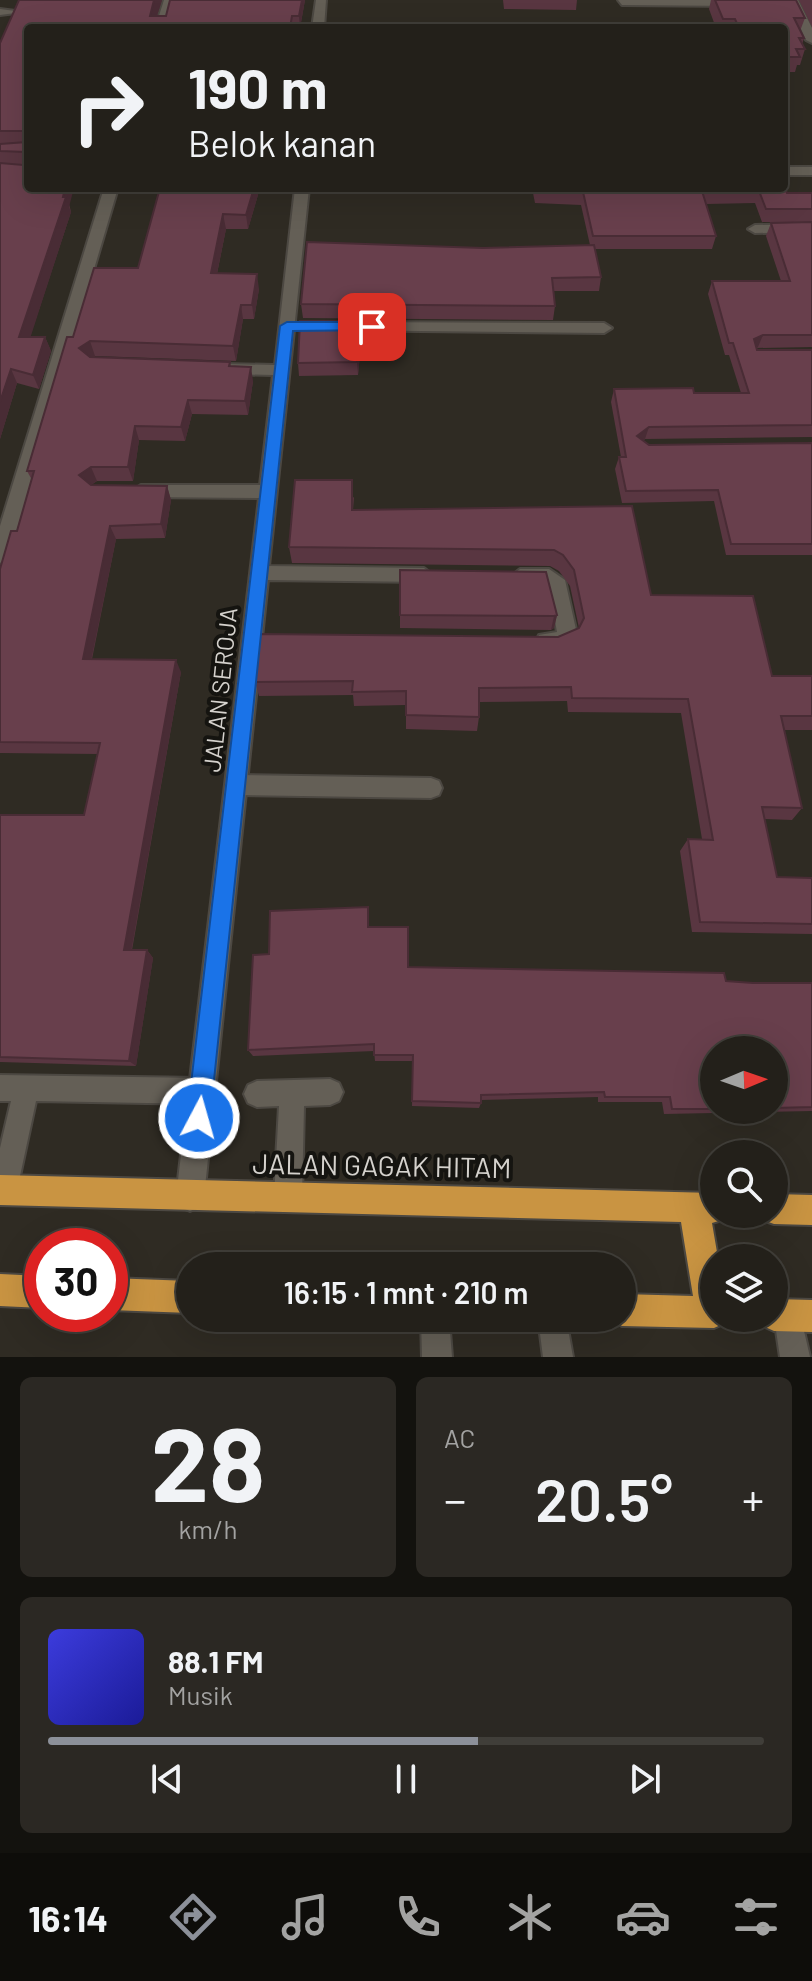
<!DOCTYPE html>
<html lang="id">
<head>
<meta charset="utf-8">
<style>
	body { margin:0; font-family:Barlow,sans-serif; background:#2b2823; color:#f1f3f6; height:100vh; display:flex; flex-direction:column; font-size:30px; white-space:nowrap }
	* { box-sizing:border-box; margin:0 }
	p { font-size:26px; color:#a3a3a2 }
	.icon { flex:none; width:44px; height:44px; fill:none; stroke:currentColor; stroke-width:2; stroke-linecap:round; stroke-linejoin:round }
	.map { position:relative; height:1357px; overflow:hidden }
	.drawer { display:flex; flex-direction:column; gap:20px; padding:20px; background:#13120e; flex:1 }
	.drawer>* { flex:none }
	.guide { position:absolute; left:24px; top:24px; width:764px; height:168px; border-radius:8px; box-shadow:0 8px 32px #0002,0 0 0 2px #403e39; background:#23201a; color:#f1f3f6; overflow:hidden }
	.needle { width:52px; rotate:88deg }
	.buttons { position:absolute; left:700px; top:1036px; display:grid; gap:16px }
	.buttons a { display:grid; place-items:center; width:88px; height:88px; border-radius:50%; background:#23201a; box-shadow:0 8px 32px #0002,0 0 0 2px #403e39; font-size:40px }
	.speed { position:absolute; left:24px; top:1228px; display:flex; gap:16px; font-size:40px; font-weight:700; text-align:center }
	.speed>* { display:grid; place-content:center; width:104px; height:104px; border-radius:50%; background:#23201a; box-shadow:0 8px 32px #0002,0 0 0 2px #403e39; line-height:1 }
	.speed .limit { border:12px solid #d22; background:#fff; color:#111 }
	.pin { position:absolute; display:grid; place-items:center; width:68px; height:68px; color:#fff; margin:-34px; border-radius:16px; box-shadow:0 4px 12px #0006 }
	.me { position:absolute; width:88px; margin:-44px; rotate:6deg; stroke-linejoin:round; filter:drop-shadow(0 0 6px #0008) }
	.turn { display:flex; align-items:center; gap:28px; height:168px; padding:0 32px; font-size:36px }
	.turn .icon { width:104px; height:104px; stroke-width:2.5 }
	.turn b { display:block; font-size:56px; line-height:68px }
	.big { font-size:60px; font-weight:600; line-height:1.1 }
	.drawer .card { flex:1; display:flex; flex-direction:column; justify-content:center; gap:12px; min-width:0; padding:0 28px; border-radius:12px; background:#2b2823 }
	.drawer .dial { align-items:center; gap:0 }
	.dial b { font-size:104px; line-height:1 }
	.song { display:flex; align-items:center; gap:24px }
	.cover { width:96px; height:96px; border-radius:12px; background:linear-gradient(135deg,hsl(240 70% 55%),hsl(240 70% 35%)) }
	.played { height:8px; border-radius:4px; background:linear-gradient(90deg,#8c9099 60%,#403e39 60%) }
	.keys { display:flex; justify-content:space-around; direction:ltr }
	.heat { display:flex; justify-content:space-between; align-items:center; font-size:44px; direction:ltr }
	.drawer .tiles { flex:1; display:grid; gap:20px; grid-template-columns:1fr 1fr }
	.card:last-child { grid-column:span 2 }
	.trip { position:absolute; left:176px; top:1252px; width:460px; height:80px; border-radius:40px; background:#23201a; box-shadow:0 8px 32px #0002,0 0 0 2px #403e39; font-weight:600; line-height:80px; text-align:center }
	.tab-bar { display:flex; height:128px; justify-content:space-around; align-items:center; background:#0e0d0a; color:#a3a3a2 }
	.tab-bar .icon { width:56px; height:56px }
	.tab-bar .current { color:#8c9099 }
	.tab-bar b { font-size:36px; color:#f1f3f6 }
	.map>svg:first-child { display:block }
	.lines { fill:none; stroke-linecap:round; stroke-linejoin:round }
	.service-casing { stroke:#4c4842; stroke-width:4 }
	.minor-casing { stroke:#4c4842; stroke-width:4 }
	.trunk-casing { stroke:#4c4842; stroke-width:4 }
	.service { fill:#645f56; fill-rule:evenodd }
	.minor { fill:#645f56; fill-rule:evenodd }
	.trunk { fill:#c99442; fill-rule:evenodd }
	.wall { fill:#593641; fill-rule:evenodd }
	.shaded-wall { fill:#492c35 }
	.building { fill:#683f4c; stroke:#492c35; stroke-width:2 }
	.route { fill:#1a73e8; stroke:#114b97; stroke-width:2 }
	.labels { text-anchor:middle; stroke-width:8; stroke-linejoin:round; paint-order:stroke }
	.street-label { font-size:24px; fill:#d5d2cd; stroke:#151410 }
	.near-street-label { font-size:28px; fill:#d5d2cd; stroke:#151410 }
</style>
</head>
<body>
<div class="map">
<svg width="812" height="1357" viewBox="0 0 812 1357">
	<rect width="100%" height="100%" fill="#2f2b23"/>
	<g class="lines">
		<g class="service-casing">
			<path id="service" d="M812 224V232L755 233 748 229 755 225Z
				M237 775 431 778 439 781 442 788 439 795 431 798 237 795 229 792 226 785 229 778Z
				M0 1075 201 1078 210 1082 214 1091 210 1100 201 1104 36 1101 17 1190 14 1200 4 1203 0 1202V1148L11 1101H0Z
				M330 1079 339 1083 343 1092 339 1101 330 1105 304 1106 302 1197 298 1207 288 1211 278 1207 274 1197 279 1106 257 1107 248 1103 244 1094 248 1085 257 1081Z
				M788 1301 798 1305 810 1357H780L774 1317 778 1305Z
				M421 1318H449L452 1357H422Z
				M538 1318H566L573 1357H543Z"/>
		</g>
		<g class="minor-casing">
			<path id="minor" d="M164 0H174L167 28H155Z
				M316 0H326L324 28H312Z
				M618 0H739L743 3 738 6 622 5Z
				M788 0H798L812 28V43L806 40Z
				M0 9 23 12 0 15Z
				M784 167H812V175H784Z
				M104 188H118L9 556 0 563V526Z
				M295 188H309L269 566 424 568 433 575 424 582 268 580 204 1197 200 1207 190 1211 180 1207 176 1197 259 498 141 497 132 491 141 485H260L273 375 223 374 215 369 223 364 275 365Z
				M335 322 604 323 612 328 604 333 330 330V324Z
				M520 569H549L565 580 577 634 569 645 546 649 539 647 536 641 539 635 557 632 549 588 545 583 513 581 511 576Z"/>
		</g>
		<g class="trunk-casing">
			<path id="trunk" d="M0 1175 714 1193V1214H726L725 1219 712 1223 718 1258H714V1318H727L725 1323 714 1328 622 1326 611 1321 610 1318H622V1294L693 1296 681 1222 0 1205Z
				M774 1194 812 1195V1225L774 1224 763 1220 761 1214H774Z
				M0 1274 42 1276V1308L0 1306Z
				M110 1278 190 1281V1313L110 1310Z
				M774 1299 812 1300V1332L774 1331 763 1326 759 1318H774Z"/>
		</g>
		<use href="#service" class="service"/>
		<use href="#minor" class="minor"/>
		<use href="#trunk" class="trunk"/>
	</g>
	<path class="wall" d="M19 0H162L157 16H166L305 0 300 28H28L71 212 30 337H45L51 351 39 389 17 383 0 439V43Z
		M503 0H577L576 10 504 9Z
		M711 0H796L805 18 800 31 804 38 802 45 805 49 800 65H797L795 72H784V28H716L709 9Z
		M799 0H812V27Z
		M260 188 248 229H226L217 274 259 289 254 319H243L236 361 95 356 93 358 230 362 231 366 253 381 248 415 192 414 185 441 139 440 133 481H97L91 485 167 486 171 500 165 538 116 539 92 659 181 672 132 950H147L153 958 136 1066 0 1062V815H84L98 754 0 753V569L17 531 32 480 27 471 73 337 138 268 209 189Z
		M532 188H784L787 193H812V222H762L755 203 706 204 716 236 712 249H595L601 277 599 291H554L555 306 553 320 303 318 301 304 483 248 590 245 581 205 535 203Z
		M812 222V347L756 348 757 350H812V437L645 439 643 441 649 445 812 443V555H726L714 501 622 503 615 469 619 457H621L611 402 614 389 694 393H741L729 355H725L708 294 712 281H781L766 236 771 223Z
		M362 334 358 375 299 376 298 363Z
		M354 497 353 510 632 506 651 595 772 676H812V730H784L802 808 792 820 765 819 777 877 812 878V934L692 932 680 851 688 839H702L681 713 568 712 567 701 479 702V717L477 731 406 729V705L354 706 353 695 259 696 255 682 558 637 579 628 570 586 559 571 550 566 292 563 289 547Z
		M400 570 557 615 554 628 551 630 400 628Z
		M369 917V927L408 967 753 983H812V1111L664 1114 662 1102H598V1097L481 1100V1103L479 1108 412 1106 413 1061H375L374 1051 253 1056 248 1050 269 954ZM714 1050H774V1110H714Z"/>
	<path class="shaded-wall" d="M154 0H162L153 28 150 16Z
		M302 0H305L300 28 299 16Z
		M65 188H74L69 207 71 212 26 351 19 337Z
		M254 188H260L248 229 246 215Z
		M223 214 226 229 214 288 211 273Z
		M257 274 259 289 254 319 252 305Z
		M241 305 243 319 236 361 233 346Z
		M361 321 362 334 358 375 357 362Z
		M763 335 758 347 749 351 754 339Z
		M45 337 51 351 39 389 33 375Z
		M90 341 95 356 84 363 79 348Z
		M251 367 253 381 248 415 245 401Z
		M11 369 17 383 0 439V402Z
		M188 400 192 414 185 441 181 427Z
		M135 426 139 440 133 481 128 467Z
		M649 427 645 439 634 448 637 436Z
		M91 467 97 481 85 489 79 475Z
		M167 486 171 500 165 538 161 524Z
		M110 526 116 539 89 671 83 659Z
		M557 615 554 628 551 630 554 616Z
		M176 660 181 672 130 958 124 950Z
		M147 950 153 958 136 1066 129 1061Z"/>
	<path class="building" d="M19 0H154L150 16H166L170 0H302L299 16H292L290 28H28V188H65L63 197H66L19 337H45L33 375 11 369 0 402V163L23 165 25 152 0 151V144L26 142 23 131H0V43Z
		M715 0H796L805 18H794L804 38H799L805 49H796L800 57H784V28H739L735 19H723Z
		M784 187 787 193H812V209H766L759 191H702L716 236H593L583 192 537 191 536 188H784Z
		M160 188H254L246 215 223 214 211 273 257 274 252 305H241L233 346 90 341 79 348 90 357 230 362 229 366 251 367 245 401 188 400 181 427 135 426 128 467H91L79 475 91 485 167 486 161 524 110 526 83 659 176 660 124 950H147L129 1061 0 1057V815H84L100 743 0 742V569L11 531H17L34 471H27L67 337H73L94 268H138Z
		M812 222V335H763L754 339 757 350H812V425L649 427 637 436 649 445 812 443V544H731L718 490 626 491 619 457H626L614 389 693 388 694 393H749L733 343H729L712 281H790L771 223Z
		M307 242 483 248 594 245 601 277 552 278 555 306 301 304Z
		M300 321H361L357 362 298 363Z
		M295 480H352V510L632 506 651 595 753 596 772 676H812V716H781L802 808 762 807 777 877 812 878V924L700 922 688 839 713 840 688 699 572 698 571 687 479 688V717L406 715V691L352 692 353 681 255 682 260 634 558 637 579 628 584 618 574 570 563 555 554 550 289 547Z
		M400 570 546 572 557 615 554 616 400 615Z
		M368 907V927H408V967L724 973 726 981 753 983H812V1107L774 1108V1050H714V1109H672L670 1097H605L604 1092 481 1095V1103L412 1101 413 1055H374V1044L248 1050 253 955 269 954 270 911Z"/>
	<path class="route" d="M372 322 377 323V330L293 331 210 1118 207 1126 199 1129 190 1126 187 1118 280 326 287 322Z"/>
	<g class="labels">
		<g class="street-label">
			<text transform="translate(221 690) rotate(-84)" y="8">JALAN SEROJA</text>
		</g>
		<g class="near-street-label">
			<text transform="translate(382 1166) rotate(1)" y="10">JALAN GAGAK HITAM</text>
		</g>
	</g>
</svg>
<div class="buttons">
<a><svg class="needle" viewBox="-14 -14 28 28"><path d="M0-13l5 13h-10z" fill="#e53935"/><path d="M0 13l5-13h-10z" fill="#a3a3a2"/></svg></a>
<a><svg class="icon" aria-label="search" viewBox="0 0 24 24"><circle cx="10" cy="10" r="6"/><path d="M15 15l6 6"/></svg></a>
<a><svg class="icon" aria-label="layers" viewBox="0 0 24 24"><path d="M12 4l9 5-9 5-9-5zM3 14l9 5 9-5"/></svg></a>
</div>
<div class="speed"><div class="limit">30</div></div>
<div class="pin" style="left:372px;top:327px;background:#d93025"><svg class="icon" aria-label="arrive" viewBox="0 0 24 24"><path d="M6 21V4h12l-3 4 3 4H6"/></svg></div>
<svg class="me" style="left:199px;top:1118px" viewBox="-20 -20 40 40"><circle r="17" fill="#1a73e8" stroke="#fff" stroke-width="3"/><path d="M0-11L8 9 0 5-8 9z" fill="#fff"/></svg>
<div class="trip">16:15 · 1 mnt · 210 m</div>
<div class="guide">
<div class="turn"><svg class="icon" aria-label="right" viewBox="0 0 24 24"><path d="M7 20v-9h11M14 6l5 5-5 5"/></svg><div><b>190 m</b>Belok kanan</div></div>
</div>
</div>
<section class="drawer">
<div class="tiles">
<div class="card dial"><b>28</b><p>km/h</p></div>
<div class="card"><p>AC</p>
<div class="heat"><a>−</a><b class="big">20.5°</b><a>+</a></div>
</div>
<div class="card">
<div class="song"><i class="cover"></i><div><b>88.1 FM</b><p>Musik</p></div></div>
<div class="played"></div>
<div class="keys"><svg class="icon" aria-label="previous" viewBox="0 0 24 24"><path d="M18 5L8 12l10 7zM5 5v14"/></svg><svg class="icon" aria-label="pause" viewBox="0 0 24 24"><path d="M8 5v14M16 5v14"/></svg><svg class="icon" aria-label="next" viewBox="0 0 24 24"><path d="M6 5l10 7-10 7zM19 5v14"/></svg></div>
</div>
</div>
</section>
<nav class="tab-bar">
<b>16:14</b>
<svg class="icon current" aria-label="directions" viewBox="0 0 24 24"><path d="M12 3l9 9-9 9-9-9zM9 14v-3h6M13 9l2 2-2 2"/></svg>
<svg class="icon" aria-label="music" viewBox="0 0 24 24"><path d="M9 18V5l10-2v13"/><circle cx="6" cy="18" r="3"/><circle cx="16" cy="16" r="3"/></svg>
<svg class="icon" aria-label="phone" viewBox="0 0 24 24"><path d="M5 4h4l2 5-3 2q2 4 5 5l2-3 5 2v4C11 20 4 13 5 4z"/></svg>
<svg class="icon" aria-label="climate" viewBox="0 0 24 24"><path d="M12 3v18M4 7l16 10M4 17L20 7"/></svg>
<svg class="icon" aria-label="car" viewBox="0 0 24 24"><path d="M5 17H2v-5l4-1 3-4h7l3 4 3 1v5h-3M9 17h6M6 11h13"/><circle cx="7" cy="17" r="2"/><circle cx="17" cy="17" r="2"/></svg>
<svg class="icon" aria-label="filters" viewBox="0 0 24 24"><path d="M4 7h16M4 17h16"/><circle cx="9" cy="7" r="2"/><circle cx="15" cy="17" r="2"/></svg>
</nav>
</body>
</html>
